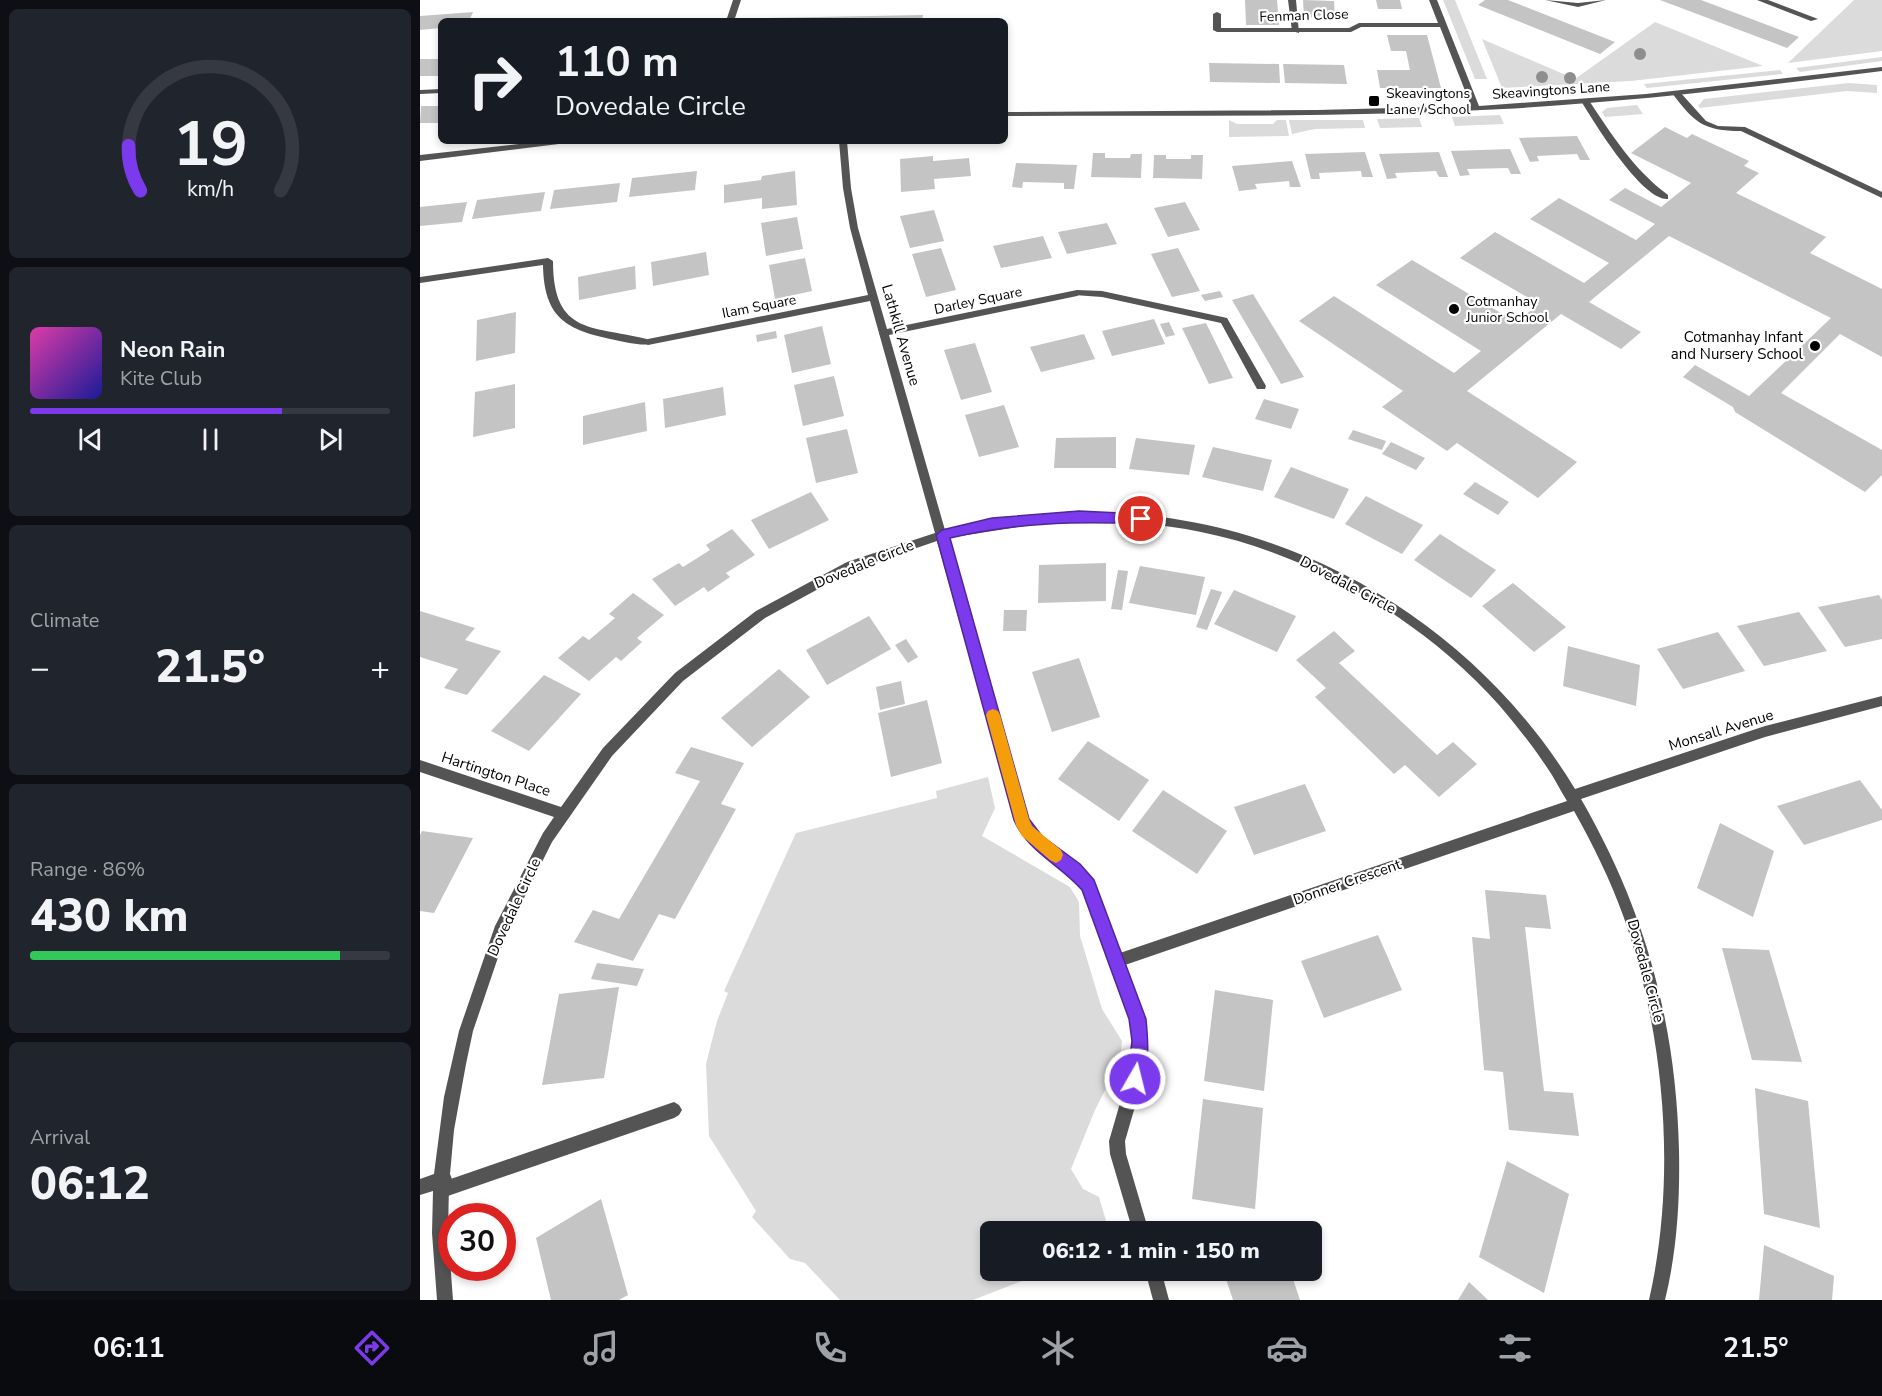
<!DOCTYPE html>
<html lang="en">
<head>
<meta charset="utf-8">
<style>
	body { margin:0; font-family:"Nunito Sans",sans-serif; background:#20242c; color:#f1f3f6; height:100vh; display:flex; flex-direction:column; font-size:22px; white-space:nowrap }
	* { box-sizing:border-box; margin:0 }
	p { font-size:20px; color:#9ea1a6 }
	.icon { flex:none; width:33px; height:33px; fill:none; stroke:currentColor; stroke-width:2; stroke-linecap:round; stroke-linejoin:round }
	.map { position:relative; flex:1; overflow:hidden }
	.details { display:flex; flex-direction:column; gap:9px; padding:9px; background:#0d0f14; width:420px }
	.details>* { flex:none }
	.banner { position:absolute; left:18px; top:18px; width:570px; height:126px; border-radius:9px; box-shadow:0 3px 9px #0003; background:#171b24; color:#f1f3f6; overflow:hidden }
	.speed { position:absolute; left:18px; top:1203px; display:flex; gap:12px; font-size:30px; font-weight:700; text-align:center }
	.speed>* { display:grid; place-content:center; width:78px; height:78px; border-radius:50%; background:#171b24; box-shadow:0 3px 9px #0003; line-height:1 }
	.speed .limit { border:9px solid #d22; background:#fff; color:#111 }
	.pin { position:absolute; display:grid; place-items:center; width:51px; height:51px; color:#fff; margin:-26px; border:3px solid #fff; border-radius:50%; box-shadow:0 2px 6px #0007 }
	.me { position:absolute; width:66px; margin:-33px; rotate:8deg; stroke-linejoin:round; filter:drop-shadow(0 0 4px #0008) }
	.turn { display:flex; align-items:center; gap:21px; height:126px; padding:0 18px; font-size:27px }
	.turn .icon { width:78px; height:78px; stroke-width:2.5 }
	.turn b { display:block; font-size:42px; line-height:51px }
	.big { font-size:45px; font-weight:800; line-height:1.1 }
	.details .tile { flex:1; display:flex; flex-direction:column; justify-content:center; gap:9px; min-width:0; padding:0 21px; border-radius:9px; background:#20242c }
	.details .dial { align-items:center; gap:0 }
	.dial svg { height:156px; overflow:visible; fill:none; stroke:#363941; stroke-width:7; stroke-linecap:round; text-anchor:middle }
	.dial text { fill:#f1f3f6; stroke:none }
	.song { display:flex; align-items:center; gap:18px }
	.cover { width:72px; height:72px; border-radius:9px; background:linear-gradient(135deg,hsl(320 70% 55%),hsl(240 70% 35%)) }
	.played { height:6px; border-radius:3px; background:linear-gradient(90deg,#7c3aed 70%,#363941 70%) }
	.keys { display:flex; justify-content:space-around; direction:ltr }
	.heat { display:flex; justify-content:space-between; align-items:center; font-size:33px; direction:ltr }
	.charge { height:9px; border-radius:4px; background:linear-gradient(90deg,#34c759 86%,#363941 0) }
	.trip { position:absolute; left:560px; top:1221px; width:342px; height:60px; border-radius:9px; background:#171b24; box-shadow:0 3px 9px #0003; font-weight:800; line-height:60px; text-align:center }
	.dock { display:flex; height:96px; justify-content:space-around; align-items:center; background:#090b0e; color:#9ea1a6 }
	.dock .icon { width:42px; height:42px }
	.dock .active { color:#7c3aed }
	.dock b { font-size:27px; color:#f1f3f6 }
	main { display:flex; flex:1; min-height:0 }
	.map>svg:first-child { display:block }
	.green { fill:#dbdbdb }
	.building { fill:#c4c4c4 }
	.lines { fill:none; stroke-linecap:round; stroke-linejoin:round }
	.lane { fill:#545454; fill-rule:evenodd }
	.street { fill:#545454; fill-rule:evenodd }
	.tree { fill:#8e8e8e }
	.route { fill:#7c3aed; stroke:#51269a; stroke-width:1.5 }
	.slow { fill:#f59e0b }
	.poi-dot { fill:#000; stroke:#fff; stroke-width:2 }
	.labels { text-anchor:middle; stroke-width:4.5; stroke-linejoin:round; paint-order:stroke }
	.far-street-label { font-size:14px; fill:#000; stroke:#fff }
	.far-poi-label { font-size:14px; fill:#000; stroke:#fff; text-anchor:start }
	.street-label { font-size:15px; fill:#000; stroke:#fff }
	.poi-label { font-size:15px; fill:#000; stroke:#fff; text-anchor:end }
</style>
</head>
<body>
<main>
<section class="details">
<div class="tile dial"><svg viewBox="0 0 100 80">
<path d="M14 69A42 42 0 1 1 86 69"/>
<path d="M14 69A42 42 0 0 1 8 46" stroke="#7c3aed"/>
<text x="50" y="56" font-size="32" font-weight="700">19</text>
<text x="50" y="72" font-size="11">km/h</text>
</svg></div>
<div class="tile">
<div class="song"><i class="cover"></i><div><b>Neon Rain</b><p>Kite Club</p></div></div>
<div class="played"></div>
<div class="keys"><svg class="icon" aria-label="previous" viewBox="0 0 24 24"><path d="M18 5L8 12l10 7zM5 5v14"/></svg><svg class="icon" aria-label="pause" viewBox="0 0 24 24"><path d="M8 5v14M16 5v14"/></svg><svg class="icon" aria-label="next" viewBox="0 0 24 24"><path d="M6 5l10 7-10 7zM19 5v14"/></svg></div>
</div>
<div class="tile"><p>Climate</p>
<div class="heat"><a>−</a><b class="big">21.5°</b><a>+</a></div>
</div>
<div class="tile"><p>Range · 86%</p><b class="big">430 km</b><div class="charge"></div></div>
<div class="tile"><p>Arrival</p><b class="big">06:12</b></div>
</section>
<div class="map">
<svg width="1462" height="1300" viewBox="0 0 1462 1300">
	<rect width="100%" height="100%" fill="#fff"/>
	<path class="green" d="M1023 0H1035L1067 79H1055Z
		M1434 0H1462V51L1368 63Z
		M1235 22 1343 66 1211 81 1082 88 1062 39 1155 79Z
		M1462 57V61L1380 72 1376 68Z
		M1360 70 1363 74 1227 88 1224 84Z
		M1429 83 1457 85V93L1427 91 1280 108 1278 106 1284 99Z
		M1217 105 1223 114 1185 117 1182 112 1187 108Z
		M1080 115 1084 124 1035 126 1032 117Z
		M999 118 1002 127 960 128 957 119Z
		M809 120 817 124H853L857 120H866L869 136 809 137Z
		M869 120H943L945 128 895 129 872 134Z
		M568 777 575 808 562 836 650 887 659 902 660 936 682 1009 702 1041 700 1061 675 1110 651 1169 663 1189 679 1197 689 1231 570 1232V1270L628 1271 553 1300H420L385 1263 370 1259 332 1217 336 1211 289 1136 286 1064 297 1021 308 993 304 991 376 833 517 798 516 791Z"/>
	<path class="building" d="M825 0H857L859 25H826Z
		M883 0 914 1 915 18 884 17Z
		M956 0H980L982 9H958Z
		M1065 0H1088L1195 42 1180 54 1058 5Z
		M1240 0H1281L1379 37 1367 48Z
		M53 12 49 21H21V28L0 30V16Z
		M503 15 502 21H345L346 18Z
		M967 35H1007L1021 88H960L957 70H990L986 51H971Z
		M0 59H21V76H0Z
		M789 63 859 64 860 83 790 82Z
		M863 64 924 65 927 84 865 83Z
		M1 106H21V123H0Z
		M1245 127 1267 138 1272 134 1329 161 1324 166 1339 173 1316 193 1406 237 1390 253 1462 289V357L1420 334 1361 393 1462 450V475L1445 492 1315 412 1313 407 1263 377 1275 365 1329 396 1411 318 1249 236 1169 302 1221 332 1201 349 1141 314 1047 391 1157 462 1118 498 1037 443 1027 451 962 407 983 391 879 321 914 296 1034 373 1061 351 956 285 992 260 1096 322 1119 304 1040 258 1075 232 1164 283 1189 263 1110 219 1139 198 1216 240 1235 224 1189 200 1205 188 1241 207 1271 183 1211 153Z
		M1157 136 1170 160H1160L1157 154 1117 156 1119 161 1110 162 1099 138Z
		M1090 149 1101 174H1091L1088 168 1047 169 1050 175 1040 176 1031 151Z
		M945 152 953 177H942L941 171 899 173 900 179H891L885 154Z
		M1019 152 1028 177H1019L1016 171 975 173 977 178 967 179 959 154Z
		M673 153H685V158H710L711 154H722L721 178 671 177Z
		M734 155H746V159H771V155H783L782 179 733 178Z
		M513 156V161L549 158 551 176 514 179 515 189 481 192 480 159Z
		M872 161 881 187H870L869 181 835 184 837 189 819 191 812 166Z
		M596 163 657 165 654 189H644V183L603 182 602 188 592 187Z
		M277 171 275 190 209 197 212 178Z
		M375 171 377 205 342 209V198L304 203V185L341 180 342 176Z
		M200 183 197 202 130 209 134 190Z
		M125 192 121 211 52 219 57 200Z
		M47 202 42 222 0 226V207Z
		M765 202 780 230 748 237 734 208Z
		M514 210 524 241 490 248 480 216Z
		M377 217 383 249 346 256 341 223Z
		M687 223 697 244 647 254 638 232Z
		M623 236 632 258 581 268 573 246Z
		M521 248 536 290 506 297 492 254Z
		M758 248 780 291 752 297 731 254Z
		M286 252 289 275 233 286 231 262Z
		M385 258 392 291 355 299 349 265Z
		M215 266 216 289 159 300 158 277Z
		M800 291 803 297 785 301 781 295Z
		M833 294 884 377 861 384 812 300Z
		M96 312 95 353 56 361 57 320Z
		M734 319 745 344 692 356 682 331Z
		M749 322 755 335 746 337 740 324Z
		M786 323 813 378 789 384 762 328Z
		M402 326 411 364 372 373 364 335Z
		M356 331 357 338 337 342 336 335Z
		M664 334 675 359 621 372 610 347Z
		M555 343 572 392 541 400 524 350Z
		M414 376 424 416 383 426 374 385Z
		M95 384V428L53 437 55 392Z
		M303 387 306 415 245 428 243 399Z
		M844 399 879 409 871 429 835 419Z
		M225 402 227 431 163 445V416Z
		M584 405 599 447 559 457 545 415Z
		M427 429 438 473 396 483 386 438Z
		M933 430 966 441 962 450 928 439Z
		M696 437V468H634L636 438Z
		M716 438 775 445 769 475 709 469Z
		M971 442 1005 458 996 470 962 454Z
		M793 447 852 460 843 491 782 477Z
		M871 467 929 489 914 519 854 497Z
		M1055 482 1089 502 1078 515 1043 494Z
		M391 492 409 520 349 549 331 520Z
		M946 496 1003 525 982 554 925 524Z
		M312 529 335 555 306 573 310 577 288 592 284 587 255 606 232 579 259 563 263 567 290 550 286 545Z
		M1020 534 1076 570 1051 598 994 560Z
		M686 563V601L618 603 619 565Z
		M720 566 785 577 776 615 709 603Z
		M698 570 708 571 702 610 691 609Z
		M1093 583 1146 627 1114 652 1062 606Z
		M791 589 802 592 787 630 776 627Z
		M814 590 876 616 857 652 794 624Z
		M213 593 244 615 217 638 222 642 201 661 196 657 169 681 138 658 163 636 169 640 195 618 189 614Z
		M1459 595 1462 600V639L1425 647 1398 607Z
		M584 610H607L606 631H583Z
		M0 611 55 628 45 640 81 651 47 695 24 688 38 669 0 657Z
		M1379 612 1407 651 1344 666 1317 626Z
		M449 616 471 649 407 685 386 650Z
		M914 631 935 651 919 663 1017 755 1033 742 1057 764 1019 797 985 765 974 774 895 697 906 688 876 660Z
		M1298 632 1325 671 1263 689 1237 649Z
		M486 639 498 657 488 663 475 645Z
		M1148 646 1220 665 1216 706 1143 686Z
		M659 658 680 717 632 732 612 672Z
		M359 669 390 697 332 747 301 718Z
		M124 675 161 694 109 751 71 731Z
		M481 681 485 704 460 710 456 687Z
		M507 700 522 763 471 777 458 713Z
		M668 741 729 780 699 821 638 779Z
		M271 747 324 763 301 804 316 809 255 919 239 914 213 961 154 942 173 910 199 919 280 781 255 773Z
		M1440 780 1462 810V820L1384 845 1357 806Z
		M885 784 906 831 834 855 814 807Z
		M743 790 807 831 777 874 712 831Z
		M1300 823 1354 851 1333 917 1277 888Z
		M2 831 53 838 14 913 0 911V835Z
		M1065 890 1126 895 1131 929 1105 927 1122 1075 1124 1091 1153 1093 1159 1136 1089 1130 1083 1072 1064 1070 1052 937 1070 939Z
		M958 935 982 990 904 1018 881 961Z
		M1302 948 1349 950 1382 1062 1332 1060Z
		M177 963 224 969 217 986 171 979Z
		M199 987 184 1078 122 1085 139 994Z
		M795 990 853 1000 844 1091 784 1081Z
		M1335 1088 1388 1101 1400 1228 1344 1214Z
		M783 1099 843 1108 835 1209 772 1199Z
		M1087 1161 1149 1194 1124 1293 1059 1257Z
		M181 1199 208 1295 199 1300H131L116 1238Z
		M1344 1245 1414 1276 1412 1300H1339Z
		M803 1270H870L880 1300H813Z
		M1049 1282 1068 1300H1038Z"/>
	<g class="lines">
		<path class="lane" d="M868 0H876L879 33 872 31Z
			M21 89V93L0 94V90Z
			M1253 91H1259L1286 121 1298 126 1325 127 1462 192V198L1321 131C1283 131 1274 122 1252 93Z
			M1162 99H1168C1192 135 1213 169 1248 195V199C1222 201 1174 122 1161 101Z
			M128 258 133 261C133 337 174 325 231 340V344C220 346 206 342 195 340 146 330 124 318 123 265L0 283V277Z
			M657 290 682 291 807 318 846 386 845 389H837L801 323 682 297 654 295 652 293Z
			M254 1102 259 1105 262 1110 259 1115 254 1118 22 1198 16 1196 14 1190 16 1184 22 1182Z"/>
		<path class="street" d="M313 0H321L314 21H306Z
			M1009 0H1017L1059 106 1226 94 1462 67V71C1336 87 1210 102 1083 109 917 118 751 115 585 116V112L897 110 1051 106 1020 27H941L931 32H797L793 30V14L797 12 801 14V28H929L939 23H1018Z
			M1125 0 1158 3 1186 0 1158 7Z
			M1337 0H1348L1398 19 1391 21Z
			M125 141H151L147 143 0 161V155Z
			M419 141H427L431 188 438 228 467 329 657 290 662 293 657 296 469 335 525 530C547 522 574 522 597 518 818 486 1040 599 1155 789L1345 726 1462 696V706L1345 737 1161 799C1225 910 1256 1022 1259 1150 1260 1201 1257 1251 1245 1300H1229C1257 1178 1245 1036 1204 918 1191 881 1173 845 1154 811L705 965 725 1019 726 1058 723 1079 705 1141 706 1154 729 1232H713L690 1154 689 1141 707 1079 712 1058 711 1019 663 889 610 843 595 820 517 541 435 569 345 618 263 681 192 756 132 842 86 934 53 1031 46 1064 34 1130 30 1174 32 1179 29 1185 28 1233 33 1300H17L12 1233 13 1191 0 1195V1179L14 1174 24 1097 39 1031 75 926 123 833 134 817 0 772V760L141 807 183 748 255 673 336 611 427 562 515 533 450 301 228 345 223 342 228 339 448 295 430 228 423 188ZM636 521C685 520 733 522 781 532 891 554 1005 621 1079 705 1096 725 1112 745 1126 766 1134 777 1140 790 1147 801L700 953 673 880 620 834 608 818 528 538Z
			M725 1270H741L749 1300H733Z"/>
	</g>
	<g class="tree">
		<circle cx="1220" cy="54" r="6"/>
		<circle cx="1122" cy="77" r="6"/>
		<circle cx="1150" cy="78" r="6"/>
	</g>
	<path class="route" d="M659 511 721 514 727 519 721 524C654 521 595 523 530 538L609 819 622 836 660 864 674 880 726 1019C728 1040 730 1065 721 1085L715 1087 709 1085 707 1079 712 1041 709 1019 662 890C639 864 608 852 594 820L516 535 522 530 572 518Z"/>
	<path class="slow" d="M573 709 578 711 580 715 609 819 612 826 641 850 643 855 641 860 636 863 630 860 602 836 596 825 566 715 568 711Z"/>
	<g class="poi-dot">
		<rect x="948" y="95" width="12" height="12" rx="3"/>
		<circle cx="1034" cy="309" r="6"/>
		<circle cx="1395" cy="346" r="6"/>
	</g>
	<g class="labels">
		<g class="far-street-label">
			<text transform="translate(884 15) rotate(-2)" y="5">Fenman Close</text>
			<text transform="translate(1131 90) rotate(-4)" y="5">Skeavingtons Lane</text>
			<text transform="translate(558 300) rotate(-12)" y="5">Darley Square</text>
			<text transform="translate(339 306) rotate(-11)" y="5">Ilam Square</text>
		</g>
		<g class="far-poi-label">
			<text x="966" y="98">Skeavingtons<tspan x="966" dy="16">Lane / School</tspan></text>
			<text x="1046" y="306">Cotmanhay<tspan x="1046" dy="16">Junior School</tspan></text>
		</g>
		<g class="street-label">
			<text transform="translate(481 335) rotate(74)" y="5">Lathkill Avenue</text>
			<text transform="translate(444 564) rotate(-22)" y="5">Dovedale Circle</text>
			<text transform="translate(928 585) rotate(28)" y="5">Dovedale Circle</text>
			<text transform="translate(1301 730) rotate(-17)" y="5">Monsall Avenue</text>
			<text transform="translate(76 774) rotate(18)" y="5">Hartington Place</text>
			<text transform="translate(927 882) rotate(-19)" y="5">Donner Crescent</text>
			<text transform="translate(94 907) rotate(-65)" y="5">Dovedale Circle</text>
			<text transform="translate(1226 971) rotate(75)" y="5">Dovedale Circle</text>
		</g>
		<g class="poi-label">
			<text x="1383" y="342">Cotmanhay Infant<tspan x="1383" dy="17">and Nursery School</tspan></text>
		</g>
	</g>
</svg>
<div class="speed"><div class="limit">30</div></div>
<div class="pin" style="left:721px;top:519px;background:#d93025"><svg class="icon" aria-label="arrive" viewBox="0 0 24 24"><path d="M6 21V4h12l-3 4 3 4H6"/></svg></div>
<svg class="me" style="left:715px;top:1079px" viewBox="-20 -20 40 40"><circle r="17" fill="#7c3aed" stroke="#fff" stroke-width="3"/><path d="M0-11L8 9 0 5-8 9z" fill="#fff"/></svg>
<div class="trip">06:12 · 1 min · 150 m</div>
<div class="banner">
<div class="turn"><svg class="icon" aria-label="right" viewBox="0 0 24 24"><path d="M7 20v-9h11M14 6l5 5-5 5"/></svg><div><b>110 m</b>Dovedale Circle</div></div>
</div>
</div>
</main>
<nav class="dock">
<b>06:11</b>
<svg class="icon active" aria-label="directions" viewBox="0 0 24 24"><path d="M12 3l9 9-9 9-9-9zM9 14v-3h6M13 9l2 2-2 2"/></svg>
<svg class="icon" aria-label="music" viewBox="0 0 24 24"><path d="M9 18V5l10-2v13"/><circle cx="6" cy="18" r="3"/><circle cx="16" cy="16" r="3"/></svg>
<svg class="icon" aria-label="phone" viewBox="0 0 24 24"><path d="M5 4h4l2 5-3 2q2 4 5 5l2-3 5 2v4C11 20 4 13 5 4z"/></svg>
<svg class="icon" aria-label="climate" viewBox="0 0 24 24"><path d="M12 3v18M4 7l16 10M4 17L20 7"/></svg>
<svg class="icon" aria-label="car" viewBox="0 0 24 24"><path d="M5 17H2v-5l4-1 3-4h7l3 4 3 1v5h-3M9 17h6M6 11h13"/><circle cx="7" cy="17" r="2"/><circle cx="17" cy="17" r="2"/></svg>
<svg class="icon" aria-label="filters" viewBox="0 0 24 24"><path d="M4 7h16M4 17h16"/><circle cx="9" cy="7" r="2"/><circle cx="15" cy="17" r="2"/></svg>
<b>21.5°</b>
</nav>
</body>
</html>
